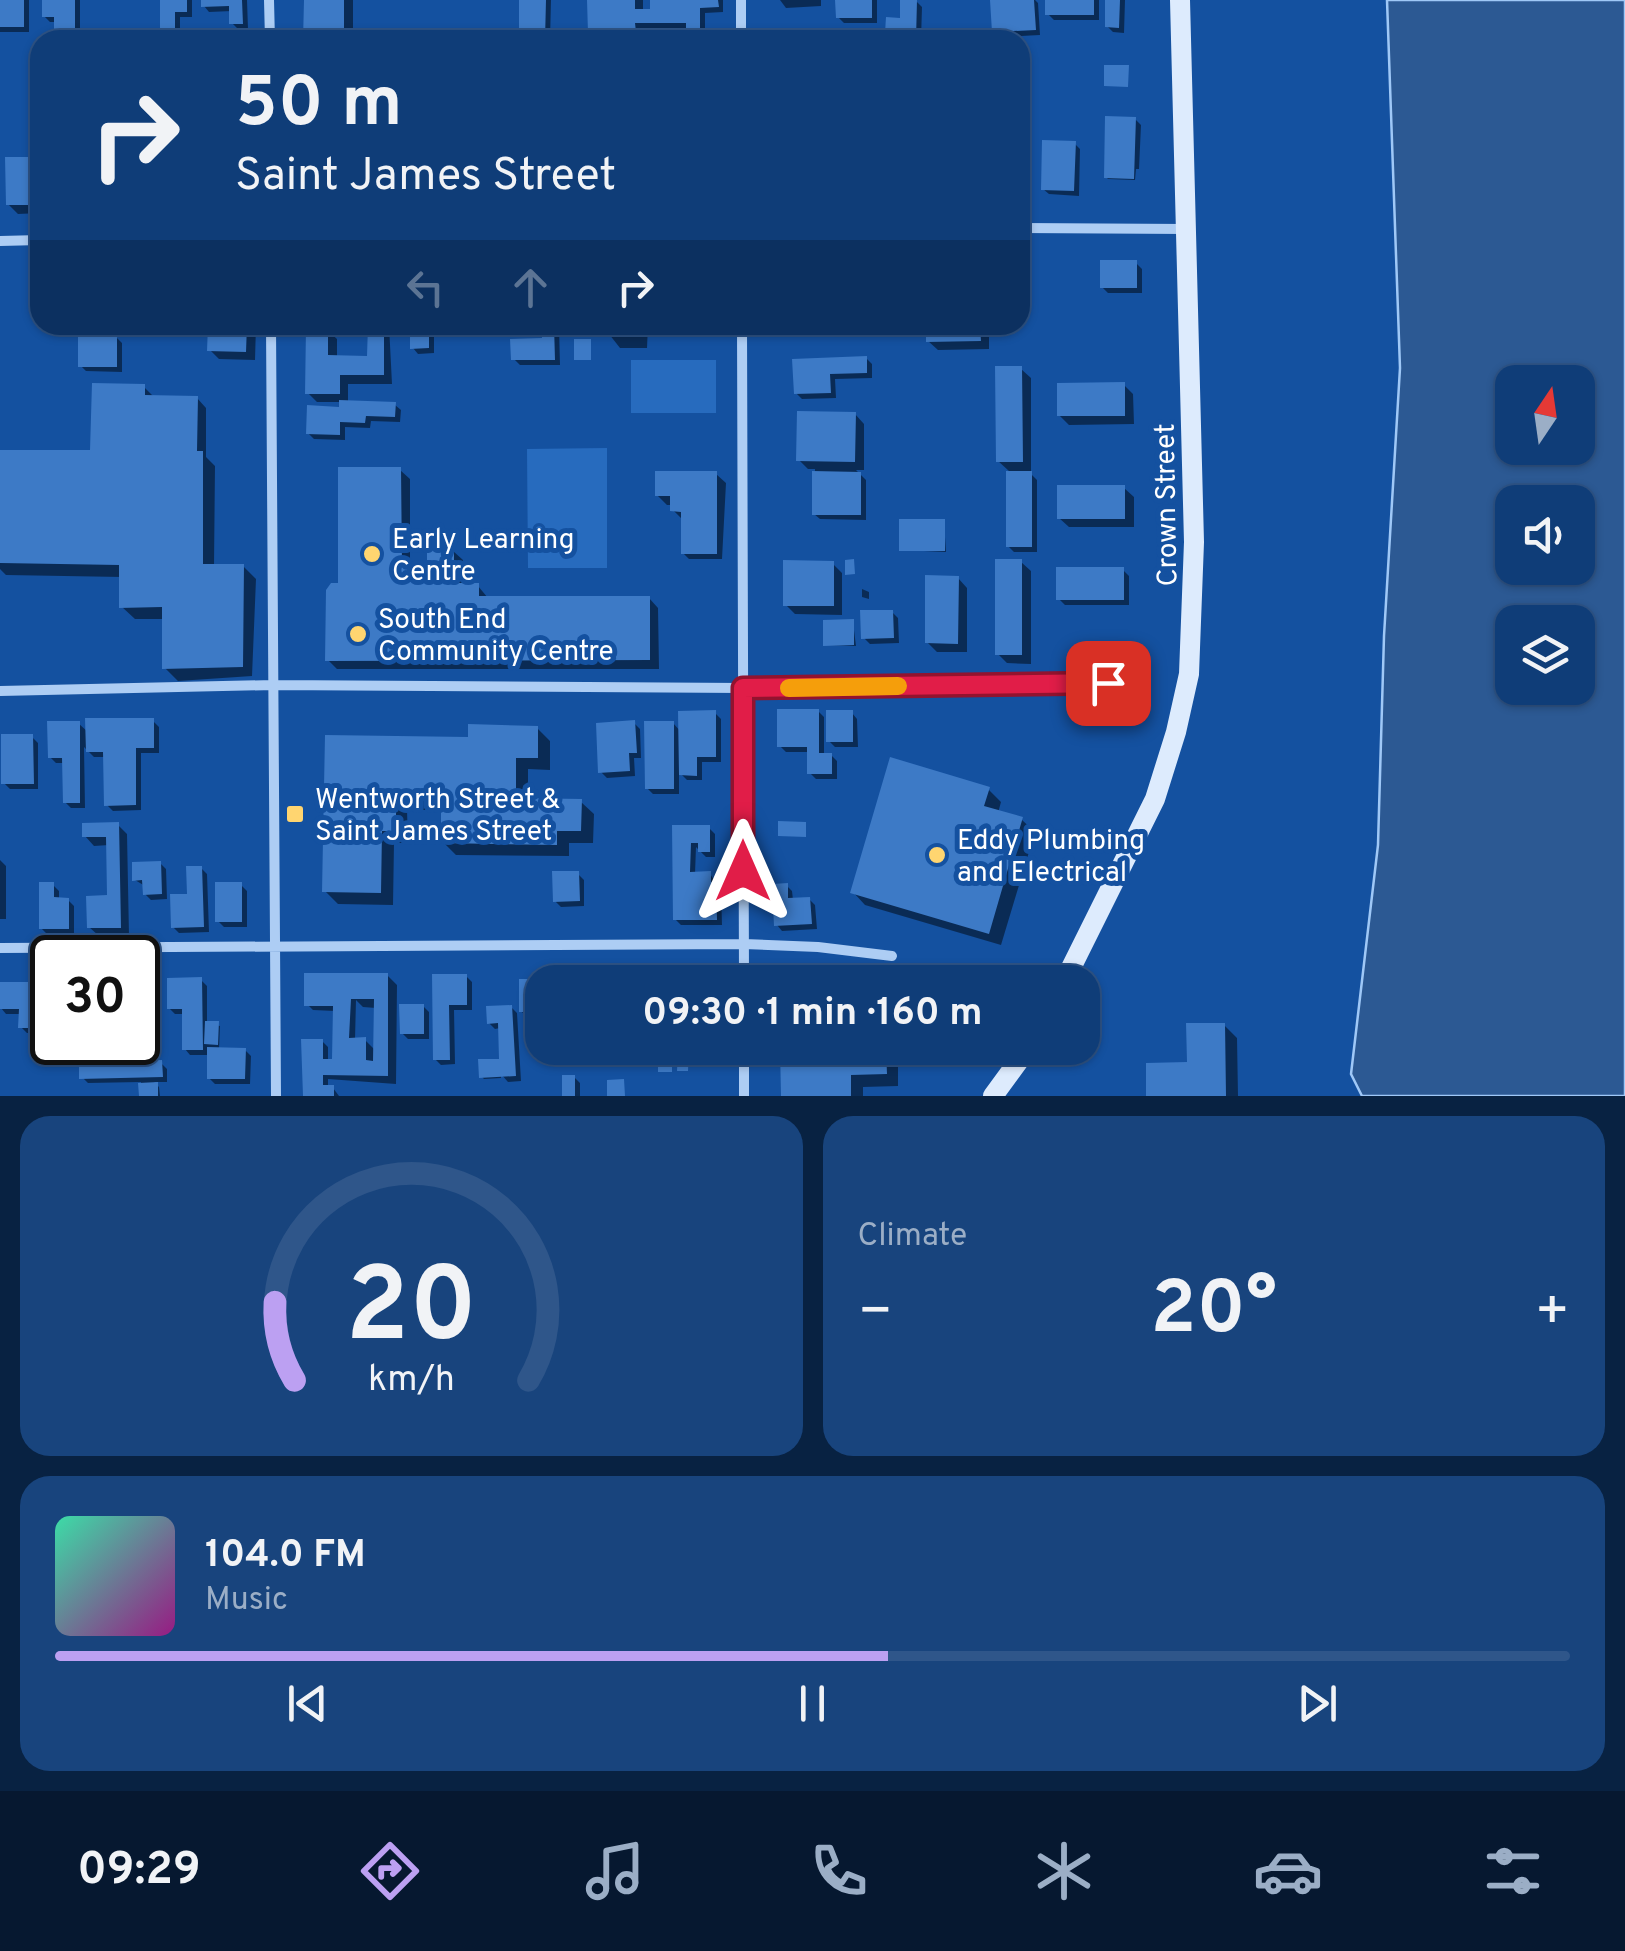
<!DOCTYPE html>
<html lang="en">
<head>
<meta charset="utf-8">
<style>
	body { margin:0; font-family:Overpass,sans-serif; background:#18447d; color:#f1f3f6; height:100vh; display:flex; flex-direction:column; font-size:38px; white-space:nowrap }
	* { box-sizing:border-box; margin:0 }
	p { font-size:32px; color:#9baec6 }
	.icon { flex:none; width:55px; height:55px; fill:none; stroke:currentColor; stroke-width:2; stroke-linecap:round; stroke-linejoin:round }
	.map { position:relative; height:1096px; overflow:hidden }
	.drawer { display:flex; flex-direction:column; gap:20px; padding:20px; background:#082242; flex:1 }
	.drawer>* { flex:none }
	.top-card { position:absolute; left:30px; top:30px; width:1000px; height:305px; border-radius:30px; box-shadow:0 2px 8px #0004,0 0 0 2px #2f568a; background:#0f3d78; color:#f1f3f6; overflow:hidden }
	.needle { width:65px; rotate:13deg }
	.fabs { position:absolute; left:1495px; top:365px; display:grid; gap:20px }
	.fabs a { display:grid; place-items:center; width:100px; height:100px; border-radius:20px; background:#0f3d78; box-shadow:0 2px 8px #0004,0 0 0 2px #2f568a; font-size:50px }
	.speed { position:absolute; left:30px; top:935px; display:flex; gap:20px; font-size:50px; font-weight:700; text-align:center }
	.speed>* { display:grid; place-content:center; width:130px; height:130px; border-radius:50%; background:#0f3d78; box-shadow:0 2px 8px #0004,0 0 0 2px #2f568a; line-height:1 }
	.speed .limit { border:5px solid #111; border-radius:15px; background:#fff; color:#111 }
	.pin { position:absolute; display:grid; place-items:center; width:85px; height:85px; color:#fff; margin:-42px; border-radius:20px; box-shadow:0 5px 15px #0006 }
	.me { position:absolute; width:110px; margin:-55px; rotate:0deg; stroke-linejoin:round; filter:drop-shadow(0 0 8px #0008) }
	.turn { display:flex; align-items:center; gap:35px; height:210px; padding:0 40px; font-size:45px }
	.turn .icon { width:130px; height:130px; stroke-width:2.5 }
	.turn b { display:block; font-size:70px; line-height:85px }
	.lanes { display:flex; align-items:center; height:95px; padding:0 40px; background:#0003; justify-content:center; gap:50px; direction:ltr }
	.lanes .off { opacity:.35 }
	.big { font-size:75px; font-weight:700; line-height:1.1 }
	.drawer .tile { flex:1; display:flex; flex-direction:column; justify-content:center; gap:15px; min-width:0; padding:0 35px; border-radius:30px; background:#18447d }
	.drawer .dial { align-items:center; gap:0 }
	.dial svg { height:260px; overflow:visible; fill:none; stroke:#2f568a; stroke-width:7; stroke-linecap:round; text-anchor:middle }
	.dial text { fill:#f1f3f6; stroke:none }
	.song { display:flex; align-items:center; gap:30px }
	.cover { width:120px; height:120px; border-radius:15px; background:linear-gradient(135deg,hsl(160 70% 55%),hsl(310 70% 35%)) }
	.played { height:10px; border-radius:5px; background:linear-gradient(90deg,#bca0f2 55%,#2f568a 55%) }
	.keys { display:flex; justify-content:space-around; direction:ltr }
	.heat { display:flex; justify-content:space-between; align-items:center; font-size:55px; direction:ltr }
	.drawer .tiles { flex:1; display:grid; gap:20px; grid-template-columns:1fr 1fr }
	.tile:last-child { grid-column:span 2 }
	.trip { position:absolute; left:525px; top:965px; width:575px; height:100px; border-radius:30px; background:#0f3d78; box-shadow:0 2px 8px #0004,0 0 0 2px #2f568a; font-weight:700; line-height:100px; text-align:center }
	.tabs { display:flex; height:160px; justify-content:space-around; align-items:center; background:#061830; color:#9baec6 }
	.tabs .icon { width:70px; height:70px }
	.tabs .selected { color:#bca0f2 }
	.tabs b { font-size:45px; color:#f1f3f6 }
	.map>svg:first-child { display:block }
	.green { fill:#276bbe }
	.water { fill:#2c5993; stroke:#9fc8f7; stroke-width:2.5; fill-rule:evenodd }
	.shadow { fill:#0007; fill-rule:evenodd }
	.building { fill:#3d7ac6; fill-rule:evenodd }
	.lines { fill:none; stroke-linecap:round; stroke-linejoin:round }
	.street { stroke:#adcdf4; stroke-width:10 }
	.secondary { stroke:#ddebfd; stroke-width:20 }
	.route-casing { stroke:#92132f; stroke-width:25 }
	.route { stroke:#e11d48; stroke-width:18 }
	.slow { stroke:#f59e0b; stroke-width:18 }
	.poi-dot { fill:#ffd570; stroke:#1451a0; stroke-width:4 }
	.labels { text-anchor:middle; stroke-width:10; stroke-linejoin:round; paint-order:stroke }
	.street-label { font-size:28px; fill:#fff; stroke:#1451a0 }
	.poi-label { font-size:28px; fill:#fff; stroke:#1451a0; text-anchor:start }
</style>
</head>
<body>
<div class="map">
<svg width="1625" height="1096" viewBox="0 0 1625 1096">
	<rect width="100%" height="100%" fill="#1451a0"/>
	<path class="green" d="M631 360H716V413H631Z
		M607 448V568H528L527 449Z"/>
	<path class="water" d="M1387 0H1625V1096H1362L1351 1074 1378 845 1384 636 1400 368ZM1512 382H1578V448H1512ZM1512 502H1578V568H1512ZM1512 622H1578V688H1512Z"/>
	<path class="shadow" d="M0 0H29V32H0Z
		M44 0H80V40H57V22H50L44 16Z
		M162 0H192V17H180V40H163Z
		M203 0H247L248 29H238L232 23V11L209 12 204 6Z
		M306 0H353V40H306Z
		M521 0H551L550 40H521Z
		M589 0H643V11H653V0H723V12L705 13V40H692L689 28H644V40H598L590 32Z
		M780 0H821V6L786 8Z
		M838 0H877V23H844L838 17Z
		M992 0H1035L1038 3 1040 35 1000 37 994 31Z
		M1057 0H1099V20H1054L1048 14Z
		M1108 0H1125L1124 33 1113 32 1107 26Z
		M916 1 922 7 921 40 894 38 888 32Z
		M1135 119 1141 125 1139 169H1136L1135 180 1108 179 1106 177Z
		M1074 143 1080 149 1079 196 1049 194 1043 189Z
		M1020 148 1031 154 1029 201H1020Z
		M40 160V213L18 214 8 204Z
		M1136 263 1142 269V293H1108L1102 287Z
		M1020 277 1031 283V305H1020Z
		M211 325H256L255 360 219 359 210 350Z
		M370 325H389L392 384H348V403L395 405 401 410 400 422 371 421 370 428 345 427V440L314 439 308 433 342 409V402H317L308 393 327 330 337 339V358H370Z
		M412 325H434V353L418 354 413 348Z
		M475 325V332H458L452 326Z
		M544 325 559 327 560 365H520L514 359 544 340Z
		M602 325H648L647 348H620Z
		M796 325H826V332L802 333Z
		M928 325H989V349L938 350 928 341Z
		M116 337 122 343V372L86 371 80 365Z
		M866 358 872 364V378L835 379 836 398 802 399 796 393 795 361Z
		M1021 369 1031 378V474L1037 480V552H1014L1008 546 1009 471 998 461Z
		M1124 385 1133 394 1134 424 1069 425 1059 415Z
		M144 387 155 398H197L206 408V457L215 466 214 566H243L256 579 252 676 178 681 165 668 164 619H135L122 607V577L6 575 0 569V453H97Z
		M855 414 864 424V470H856L866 480V520L820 519 814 514 815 469H808L799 460Z
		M400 470 410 479V568H429L453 551 463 560V586H478L488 598H649L658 608 659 669H337L328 660 341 585Z
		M716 474 726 483 722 559H689L683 553 684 521 673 510V505H667L657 495Z
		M1124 488 1134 497V527H1069L1059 518Z
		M944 522 946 552 902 550Z
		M1021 562 1031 571V664L1007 663 998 654Z
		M833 564 842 573V615L795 614 786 605Z
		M1123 570 1129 576V605H1065L1059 599Z
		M958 578 967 588V652H937L927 642Z
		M862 589 869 592V599L862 597Z
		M892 612 898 618 899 643 870 644 864 638Z
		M853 622 856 646 826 645Z
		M818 711 824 717V755H831L837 761V779H816L810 773V752H786L780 746Z
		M715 713 721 719V762H702V780H687L679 772V794H653L647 788 673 723 681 732Z
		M852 713 857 719 858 747H835L829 741Z
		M153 721 159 727V753H141V810L113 811 107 805 106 757H94L84 747 85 808H71L65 802V763H56L50 757 78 723 88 732Z
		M634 723 640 729 641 758H634L635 776 607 778 601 772Z
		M537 728 550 741V770L528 769V801L581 802 594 814 593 843H569V856L456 855 443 842 444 810H407L408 843H394L393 905 338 904 325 891 327 738 470 740Z
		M32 737 38 743V789H10L4 783Z
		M988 789 1001 802 998 813 1022 820 1035 832 1001 945 865 905 853 892Z
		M118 825 127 834 129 936H99L89 927 110 898 109 845 94 846 85 836Z
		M674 828H709L715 834V857H706L696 847 695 874H710L721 890 722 925H681L675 919Z
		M0 860 6 866V919H0Z
		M160 863 166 869 167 899 151 900 145 894V886L135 880Z
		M201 868 207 874 209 932 179 933 173 927Z
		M578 874 584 880V906L561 907 555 901Z
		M53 885 59 891V900H68L74 906V934H47L41 928Z
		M241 885 247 891V927H224L218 921Z
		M787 886 792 891 793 900 809 899 815 905 817 929 782 931 777 925Z
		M387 975 397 985 396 1084 328 1079V1088H333L339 1096H306L322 1041 328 1047V1061L335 1062V1011L313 1010 307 1004ZM356 1000 363 1007 376 1008V1051L365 1040H355Z
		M434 976H466L472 982V1010H454L455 1064 441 1065 435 1059Z
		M201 980 207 986V1023L220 1026 219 1050H245L251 1056 250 1084H215L209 1078 210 1055H190L185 1049 184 1014H175L169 1008Z
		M521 982H550H542V1048H555L556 1062 543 1061 537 1055V1017H527L521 1011Z
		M33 985 39 991V1033H27L21 1027V1014H6L1 1008Z
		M423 1006 429 1012V1039H408L402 1033Z
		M511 1007 517 1013 521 1081 508 1082 501 1074V1078L484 1079 482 1077 502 1061 500 1028 495 1029 489 1023Z
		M1224 1025 1237 1038 1238 1096H1149L1190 1064Z
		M783 1048H898V1086L863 1087V1096H784Z
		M121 1050 127 1056V1063H161L167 1069V1082H154L159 1087 160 1096H141V1082L88 1083 82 1077Z
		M574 1077 580 1083V1096H564Z"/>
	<path class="building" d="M0 0H24V27H0Z
		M42 0H75V40H54V17H42Z
		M160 0H187V12H175V40H160Z
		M201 0H242L243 24H229V6L201 7Z
		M304 0H344V40H303Z
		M519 0H546L545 40H519Z
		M587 0H635V9H650V0H718L719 7 700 8V38H686V23H635L636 32 588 33Z
		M835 0H872V18H836Z
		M900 0H917L916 40H898V34L885 33 886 17 900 18Z
		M990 0H1034L1036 30 992 32Z
		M1045 0H1094V15H1045Z
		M1105 0H1120L1119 28 1105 27Z
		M1104 65H1129L1128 87 1104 86Z
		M1105 116 1136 117 1134 179 1104 178Z
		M1042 140 1076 141 1074 191 1041 190Z
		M1020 145H1026L1024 196H1020Z
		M5 157H40V205H6Z
		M1100 260H1137V288H1100Z
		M1020 274H1027L1026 300H1020Z
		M208 325H247L246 352 207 351Z
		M368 325H384V375H340V394H305L306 327H328V355L367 356Z
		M410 325H429V348L410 349Z
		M541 325H554L555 360H511L510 339 542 338Z
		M599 325H629V330H599Z
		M926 325H980L981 341 926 342Z
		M78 334H117V367H78Z
		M574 339H591V360H574Z
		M867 356V373L830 374 831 393 794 394 792 359Z
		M995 366H1022L1023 462H996Z
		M1125 382V416H1057V383Z
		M92 383 145 384V395L198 396 197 451H203V564H244L243 667 162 669V607L119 608V565L0 563V450H90Z
		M339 400 396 402 395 417 366 416 365 423 340 422V435L306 434 307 405 339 407Z
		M797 411 856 412 855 462 796 461Z
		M338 467H401L402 566H427V548H454V583H479V596H650V660L325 661 326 590 331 583H338Z
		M655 471H717V554H681V512L670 511V496H655Z
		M812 471 861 472V515H812Z
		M1006 471H1032V547H1006Z
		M1057 485H1125V519H1057Z
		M899 519H945V551H899Z
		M854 559 855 574 845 575V560Z
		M995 559H1022V655H995Z
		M783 560 834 561V606H783Z
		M1056 567H1124V600H1056Z
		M925 575 959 576 958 644 925 643Z
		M860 610H893L894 638 861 639Z
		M854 619V645L823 646V620Z
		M777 709H819V753H832V774H807V747H777Z
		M716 710V757H697V776L679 775 678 711Z
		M826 710H853V742H826Z
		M85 718H154V748H136V805L104 806 103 752H86Z
		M635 720 637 753H629L630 771 598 773 596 723Z
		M47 721H80V803H63L62 758H48Z
		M644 721H674V789H645Z
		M468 724 538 726V758H516V798L582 799 581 831H557V845L441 843V799L396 798V831H382L381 893 322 892 325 735 468 737Z
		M1 734H33L34 784H1Z
		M890 757 990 787 984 806 1023 817 989 934 850 893Z
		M778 821 806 822V837L778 836Z
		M119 822 121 928H87L86 896 107 895 106 837H82V823Z
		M672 825H710V852H698V843H691L690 872 711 871V882L716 881 717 920H673Z
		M161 861 162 894 143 895 142 880 132 881V862Z
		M186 866H202L204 927 171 928 170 894H187Z
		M552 871H579L580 901 553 902Z
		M39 882H54V897L69 898V929H39Z
		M215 882H242V922H215Z
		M788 883V898L810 897 812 924 774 926 772 884Z
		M684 971H719L718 982H684Z
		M304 973H388V1076L323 1075V1085H334V1096H303L301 1039H323V1059H332L333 1006H304ZM351 999H374L373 1061 366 1060V1037L349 1038Z
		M432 974H467V1005H449L450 1060H433Z
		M609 976H661L662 982H609Z
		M202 977 203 1050H182V1009H167V978Z
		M43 979H52V1033L43 1032Z
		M519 979H550V982H542V1048H551V1057L535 1056 534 1012H519Z
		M0 982H34V1028H18L19 1009H0Z
		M399 1004H424V1034H400Z
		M512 1005 516 1076 479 1078 478 1059H499L498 1023 487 1024 486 1006Z
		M205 1021H219L218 1045 204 1044Z
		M1186 1023H1225L1226 1096H1146V1063L1187 1062Z
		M207 1047 246 1048 245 1079H207Z
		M79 1048H122V1061L162 1060 163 1077 79 1079Z
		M678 1048H689L688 1071H677Z
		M780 1048H886L887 1074 851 1075V1096H781Z
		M658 1049H672V1072H658Z
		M562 1075H575V1096H562Z
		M624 1079 625 1096H607V1080Z
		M158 1082V1096H139L138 1083Z"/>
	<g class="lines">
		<path class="street" d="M269 0 270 40
			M741 0V40
			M1020 228 1187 229
			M0 241 40 240
			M271 325 276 1096
			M742 325 744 982
			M0 691 273 685 743 688 1108 683
			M0 948 744 944 818 947 892 956
			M744 1048V1096"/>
		<path class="secondary" d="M1064 982 1155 799 1176 732 1189 674 1194 542 1180 0
			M993 1096 1028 1048"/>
	</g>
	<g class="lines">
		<g class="route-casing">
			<path id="route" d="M743 871V688L1108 683"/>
		</g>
		<use href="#route" class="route"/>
		<path class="slow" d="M789 688 898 686"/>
	</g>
	<g class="poi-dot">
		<circle cx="372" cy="554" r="10"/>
		<circle cx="358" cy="634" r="10"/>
		<rect x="285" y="804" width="20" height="20" rx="5"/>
		<circle cx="937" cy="855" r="10"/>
	</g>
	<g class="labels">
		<g class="street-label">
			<text transform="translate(1165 505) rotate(-91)" y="10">Crown Street</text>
		</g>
		<g class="poi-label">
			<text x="392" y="548">Early Learning<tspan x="392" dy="32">Centre</tspan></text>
			<text x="378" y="628">South End<tspan x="378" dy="32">Community Centre</tspan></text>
			<text x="315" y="808">Wentworth Street &amp;<tspan x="315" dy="32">Saint James Street</tspan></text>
			<text x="957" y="849">Eddy Plumbing<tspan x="957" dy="32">and Electrical</tspan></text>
		</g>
	</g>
</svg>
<div class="fabs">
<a><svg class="needle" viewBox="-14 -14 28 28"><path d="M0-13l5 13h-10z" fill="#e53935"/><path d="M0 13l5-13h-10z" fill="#9baec6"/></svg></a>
<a><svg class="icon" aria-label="sound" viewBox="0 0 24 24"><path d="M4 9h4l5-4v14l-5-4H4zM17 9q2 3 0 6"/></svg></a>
<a><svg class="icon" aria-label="layers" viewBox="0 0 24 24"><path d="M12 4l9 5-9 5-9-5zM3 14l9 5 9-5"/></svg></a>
</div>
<div class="speed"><div class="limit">30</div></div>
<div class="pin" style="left:1108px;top:683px;background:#d93025"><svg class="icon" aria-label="arrive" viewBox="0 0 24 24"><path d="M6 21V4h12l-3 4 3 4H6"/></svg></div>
<svg class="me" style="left:743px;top:871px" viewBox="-20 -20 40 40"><path d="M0-17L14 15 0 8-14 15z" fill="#e11d48" stroke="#fff" stroke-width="4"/></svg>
<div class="trip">09:30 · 1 min · 160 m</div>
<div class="top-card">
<div class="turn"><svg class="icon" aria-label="right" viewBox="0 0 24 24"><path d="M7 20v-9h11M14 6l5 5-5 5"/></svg><div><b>50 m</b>Saint James Street</div></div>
<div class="lanes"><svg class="icon off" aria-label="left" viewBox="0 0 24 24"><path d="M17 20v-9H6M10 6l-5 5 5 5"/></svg><svg class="icon off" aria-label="ahead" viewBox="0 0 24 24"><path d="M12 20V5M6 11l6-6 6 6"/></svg><svg class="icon" aria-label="right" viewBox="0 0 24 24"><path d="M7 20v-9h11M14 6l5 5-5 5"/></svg></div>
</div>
</div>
<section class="drawer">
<div class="tiles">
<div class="tile dial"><svg viewBox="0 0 100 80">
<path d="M14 69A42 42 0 1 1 86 69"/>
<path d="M14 69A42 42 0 0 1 8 45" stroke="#bca0f2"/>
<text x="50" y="56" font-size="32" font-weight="700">20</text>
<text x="50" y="72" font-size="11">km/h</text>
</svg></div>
<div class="tile"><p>Climate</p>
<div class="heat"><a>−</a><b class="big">20°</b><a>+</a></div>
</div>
<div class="tile">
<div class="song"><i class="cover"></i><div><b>104.0 FM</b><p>Music</p></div></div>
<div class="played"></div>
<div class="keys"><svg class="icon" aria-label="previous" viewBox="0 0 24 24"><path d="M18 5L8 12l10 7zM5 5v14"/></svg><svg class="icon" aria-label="pause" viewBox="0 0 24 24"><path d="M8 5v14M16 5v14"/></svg><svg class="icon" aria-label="next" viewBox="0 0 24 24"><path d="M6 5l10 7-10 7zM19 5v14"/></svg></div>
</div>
</div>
</section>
<nav class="tabs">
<b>09:29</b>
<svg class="icon selected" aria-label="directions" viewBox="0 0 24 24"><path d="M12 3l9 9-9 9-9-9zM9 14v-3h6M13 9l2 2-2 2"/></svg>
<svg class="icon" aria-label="music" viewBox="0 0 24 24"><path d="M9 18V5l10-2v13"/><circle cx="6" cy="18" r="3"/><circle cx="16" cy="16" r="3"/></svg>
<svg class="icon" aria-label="phone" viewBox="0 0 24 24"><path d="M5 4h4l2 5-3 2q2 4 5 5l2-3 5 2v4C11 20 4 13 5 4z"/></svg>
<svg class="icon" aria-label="climate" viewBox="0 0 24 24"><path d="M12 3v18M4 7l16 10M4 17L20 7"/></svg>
<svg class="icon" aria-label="car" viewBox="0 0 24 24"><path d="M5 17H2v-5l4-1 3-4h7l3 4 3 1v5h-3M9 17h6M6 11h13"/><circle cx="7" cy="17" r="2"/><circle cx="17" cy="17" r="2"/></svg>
<svg class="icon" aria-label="filters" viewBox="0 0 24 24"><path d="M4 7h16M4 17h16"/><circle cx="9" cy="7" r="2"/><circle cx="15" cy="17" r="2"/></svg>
</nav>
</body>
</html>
